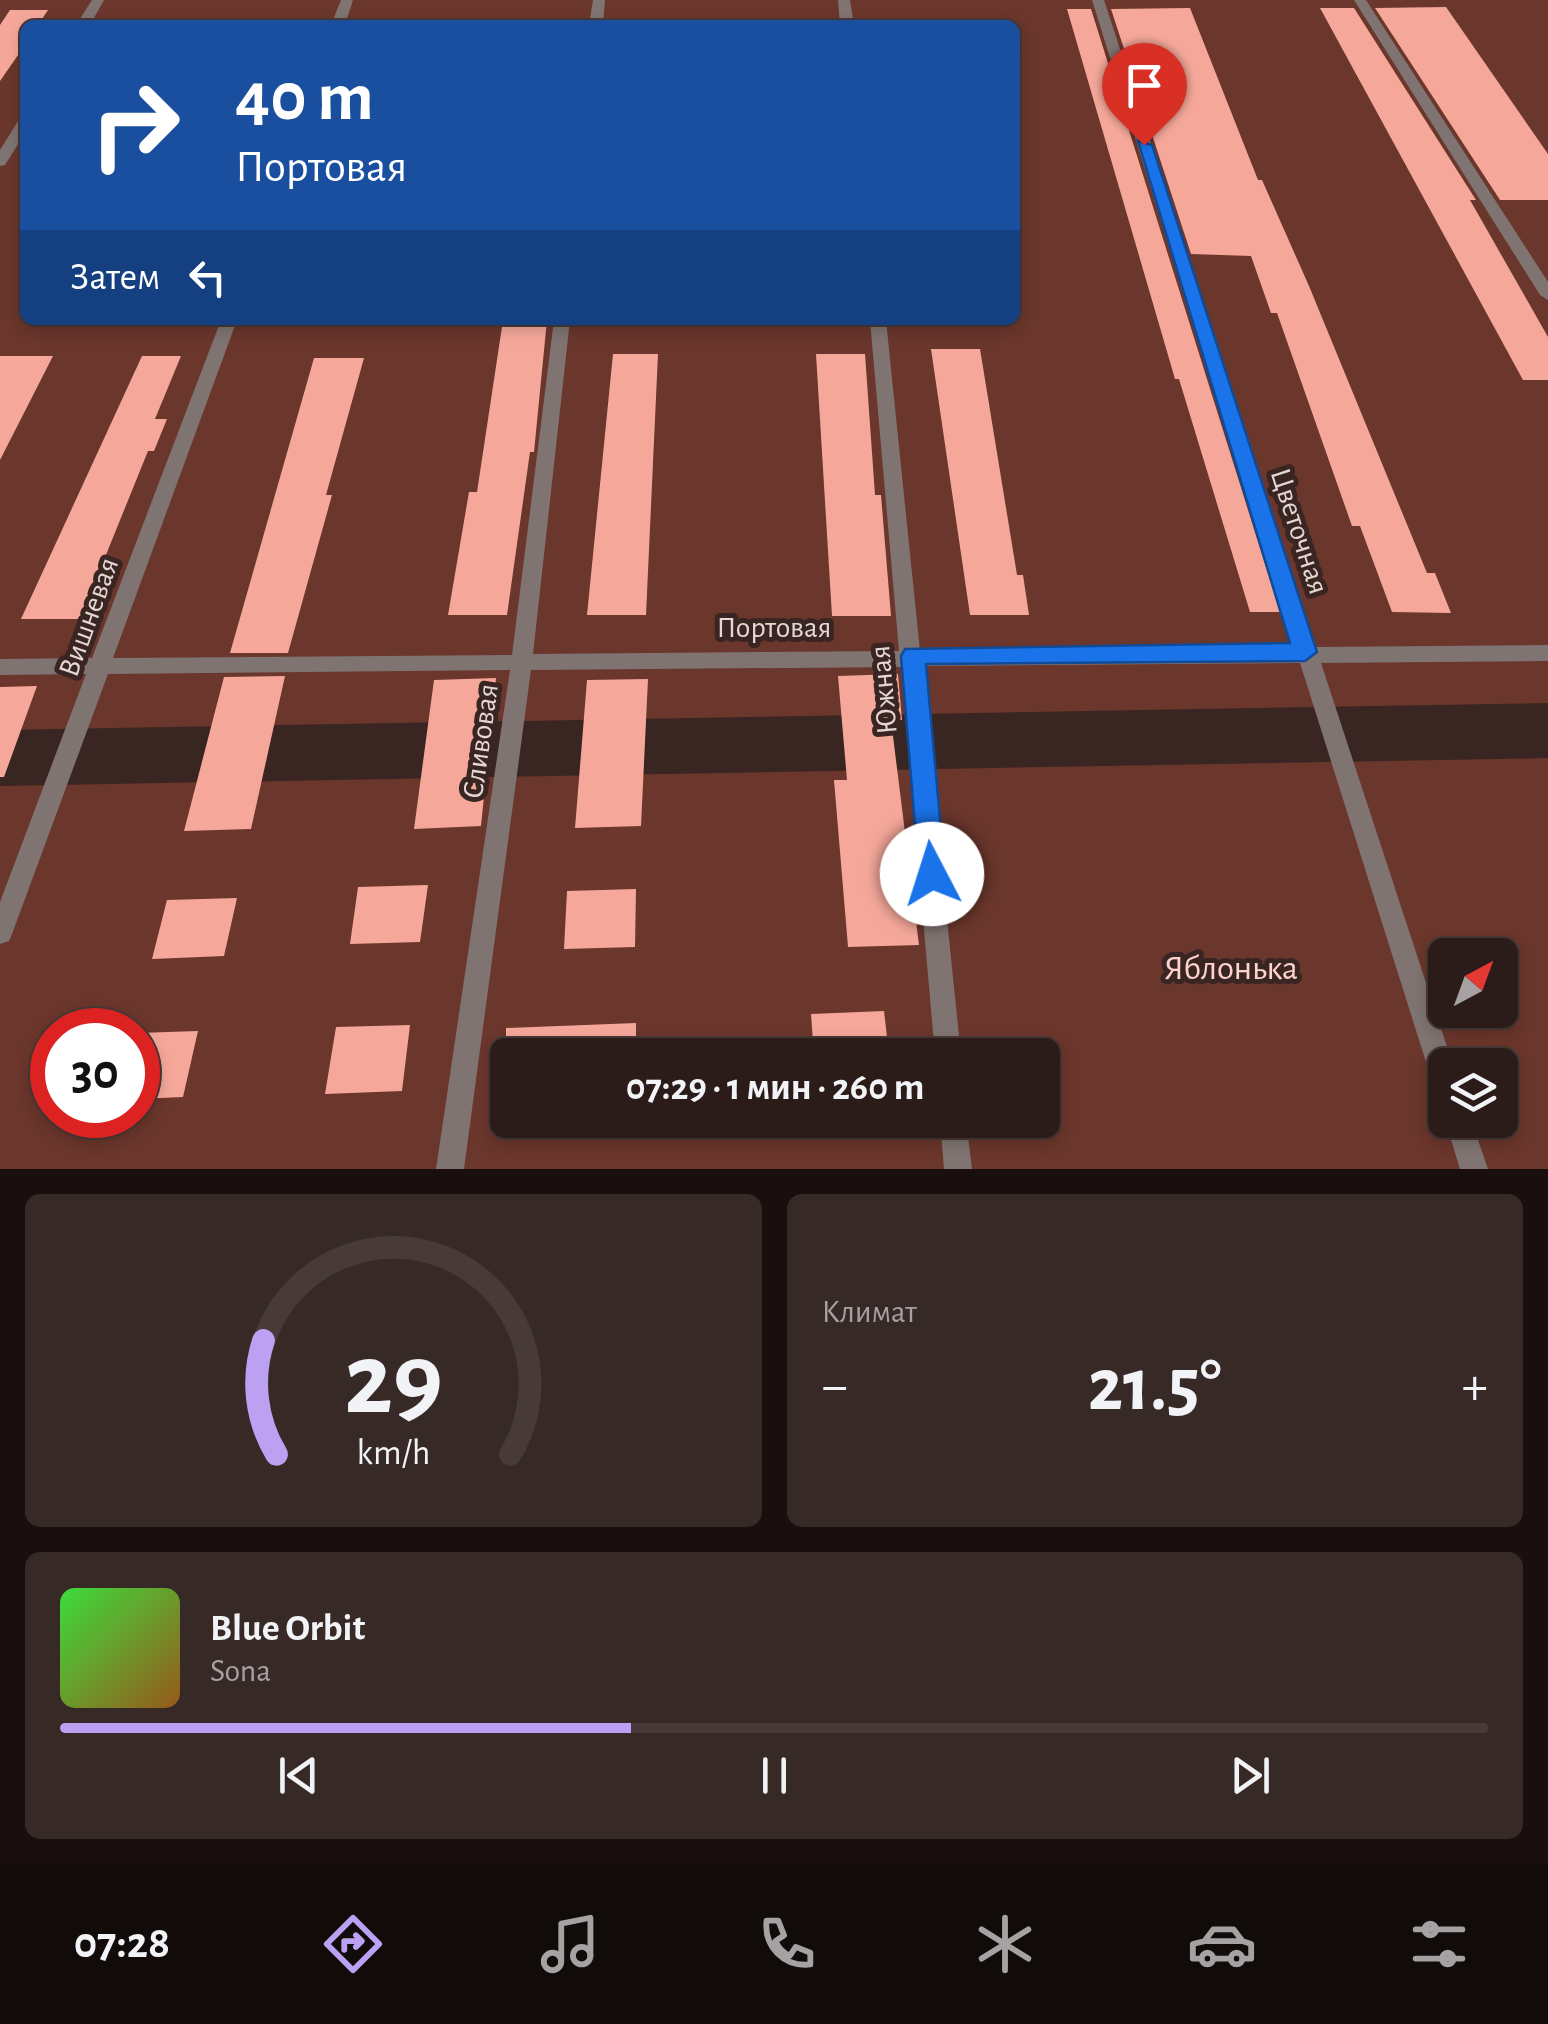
<!DOCTYPE html>
<html lang="ru">
<head>
<meta charset="utf-8">
<style>
	body { margin:0; font-family:"Alegreya Sans",sans-serif; background:#372926; color:#f1f3f6; height:100vh; display:flex; flex-direction:column; font-size:38px; white-space:nowrap }
	* { box-sizing:border-box; margin:0 }
	p { font-size:32px; color:#a6a1a2 }
	.icon { flex:none; width:55px; height:55px; fill:none; stroke:currentColor; stroke-width:2; stroke-linecap:round; stroke-linejoin:round }
	.map { position:relative; height:1169px; overflow:hidden }
	.details { display:flex; flex-direction:column; gap:25px; padding:25px; background:#180f0e; flex:1 }
	.details>* { flex:none }
	.top-card { position:absolute; left:20px; top:20px; width:1000px; height:305px; border-radius:15px; box-shadow:0 5px 15px #0003,0 0 0 2px #473a38; background:#1a4fa0; color:#fff; overflow:hidden }
	.needle { width:65px; rotate:41deg }
	.buttons { position:absolute; left:1428px; top:938px; display:grid; gap:20px }
	.buttons a { display:grid; place-items:center; width:90px; height:90px; border-radius:15px; background:#2b1c19; box-shadow:0 5px 15px #0003,0 0 0 2px #473a38; font-size:50px }
	.speed { position:absolute; left:30px; top:1008px; display:flex; gap:20px; font-size:50px; font-weight:700; text-align:center }
	.speed>* { display:grid; place-content:center; width:130px; height:130px; border-radius:50%; background:#2b1c19; box-shadow:0 5px 15px #0003,0 0 0 2px #473a38; line-height:1 }
	.speed .limit { border:15px solid #d22; background:#fff; color:#111 }
	.pin { position:absolute; display:grid; place-items:center; width:85px; height:85px; color:#fff; margin:-102px -42px; border-radius:50% 50% 50% 0; rotate:-45deg; box-shadow:0 0 10px #0007 }
	.pin .icon { rotate:45deg }
	.me { position:absolute; width:110px; margin:-55px; rotate:355deg; stroke-linejoin:round; filter:drop-shadow(0 0 8px #0008) }
	.turn { display:flex; align-items:center; gap:35px; height:210px; padding:0 50px; font-size:45px }
	.turn .icon { width:130px; height:130px; stroke-width:2.5 }
	.turn b { display:block; font-size:70px; line-height:85px }
	.then { display:flex; align-items:center; height:95px; padding:0 50px; background:#0003; gap:20px; font-size:38px }
	.big { font-size:75px; font-weight:700; line-height:1.1 }
	.details .widget { flex:1; display:flex; flex-direction:column; justify-content:center; gap:15px; min-width:0; padding:0 35px; border-radius:15px; background:#372926 }
	.details .dial { align-items:center; gap:0 }
	.dial svg { height:260px; overflow:visible; fill:none; stroke:#473a38; stroke-width:7; stroke-linecap:round; text-anchor:middle }
	.dial text { fill:#f1f3f6; stroke:none }
	.song { display:flex; align-items:center; gap:30px }
	.cover { width:120px; height:120px; border-radius:15px; background:linear-gradient(135deg,hsl(120 70% 55%),hsl(30 70% 35%)) }
	.played { height:10px; border-radius:5px; background:linear-gradient(90deg,#bca0f2 40%,#473a38 40%) }
	.keys { display:flex; justify-content:space-around; direction:ltr }
	.heat { display:flex; justify-content:space-between; align-items:center; font-size:55px; direction:ltr }
	.details .tiles { flex:1; display:grid; gap:25px; grid-template-columns:1fr 1fr }
	.widget:last-child { grid-column:span 2 }
	.trip { position:absolute; left:490px; top:1038px; width:570px; height:100px; border-radius:15px; background:#2b1c19; box-shadow:0 5px 15px #0003,0 0 0 2px #473a38; font-weight:700; line-height:100px; text-align:center }
	.dock { display:flex; height:160px; justify-content:space-around; align-items:center; background:#110b0a; color:#a6a1a2 }
	.dock .icon { width:70px; height:70px }
	.dock .selected { color:#bca0f2 }
	.dock b { font-size:45px; color:#f1f3f6 }
	.map>svg:first-child { display:block }
	.green { fill:#6b362c; fill-rule:evenodd }
	.building { fill:#f5a89a }
	.lines { fill:none; stroke-linecap:round; stroke-linejoin:round }
	.minor { fill:#7f7471; fill-rule:evenodd }
	.route { fill:#1a73e8; stroke:#114b97; stroke-width:2.5 }
	.labels { text-anchor:middle; stroke-width:10; stroke-linejoin:round; paint-order:stroke }
	.street-label { font-size:30px; fill:#e5d7d4; stroke:#392521 }
	.near-park-label { font-size:35px; fill:#fdd3cb; stroke:#392521 }
</style>
</head>
<body>
<div class="map">
<svg width="1548" height="1169" viewBox="0 0 1548 1169">
	<rect width="100%" height="100%" fill="#392521"/>
	<path class="green" d="M0 0H1548V703L0 730ZM25 25H1015V320H25Z
		M1548 758V1169H0V786ZM1445 955H1500V1010H1445ZM52 1030H138V1115H52ZM508 1055H1042V1120H508ZM1445 1065H1500V1120H1445Z"/>
	<path class="building" d="M1446 7 1548 154V200H1500L1375 8Z
		M1190 8 1258 180H1262L1309 286 1427 573H1435L1451 613 1392 612 1360 526H1352L1277 313H1271L1251 256 1191 254 1111 9Z
		M1320 8H1354L1476 200H1470L1548 337V380H1523Z
		M1067 9H1091L1280 612H1250L1179 379H1175Z
		M10 10H48L38 25H25V45L0 81V25Z
		M503 320H547L534 452H530L507 615H448L469 492H477Z
		M931 349H980L1017 575H1023L1029 615H970Z
		M613 354H658L646 615H587Z
		M816 354H865L875 495H881L891 616H832Z
		M0 356H53L0 460Z
		M142 356H181L155 419H167L154 451H148L80 619H21Z
		M314 358H364L326 495H332L288 653H230Z
		M898 674 902 720H891L919 945 848 947 834 780H847L838 676Z
		M285 676 251 829 184 831 224 677Z
		M496 678 481 826 414 829 434 680Z
		M648 679 641 826 575 828 587 680Z
		M37 686 4 777H0V687Z
		M428 885 420 942 350 944 358 887Z
		M636 889 635 947 564 949 567 891Z
		M237 898 224 956 152 959 167 900Z
		M884 1011 889 1055H814L811 1014Z
		M636 1023V1055H506V1028Z
		M410 1025 402 1091 325 1094 336 1027Z
		M198 1031 183 1097 138 1099V1033Z"/>
	<g class="lines">
		<path class="minor" d="M92 0H104L90 25H76Z
			M341 0H353L345 25H331Z
			M593 0H605L603 25H589Z
			M838 0H850L854 25H840Z
			M1092 0H1104L1316 647 1548 645V661L1321 663 1453 1065H1445V1093L1436 1089 1432 1081 1300 663 921 666 961 1055H935L901 667 531 670 464 1169H436L510 670 108 674 12 934 9 941 0 944V902L86 674 0 675V659L92 658 221 320H237L113 658 512 655 554 320H570L533 654 899 651 870 320H886L920 651 1295 648Z
			M1354 0H1366L1548 282V300L1540 295Z
			M25 117V133L5 165 0 166V150L20 118Z
			M940 1120H966L972 1169H944Z
			M1445 1120H1471L1488 1169H1460Z"/>
	</g>
	<path class="route" d="M1138 141 1152 145 1317 652 1305 661 926 664 945 874 941 881H923L919 874 901 656 905 649 1290 643Z"/>
	<g class="labels">
		<g class="street-label">
			<text transform="translate(1300 531) rotate(72)" y="10">Цветочная</text>
			<text transform="translate(88 617) rotate(-70)" y="10">Вишневая</text>
			<text x="774" y="637">Портовая</text>
			<text transform="translate(883 690) rotate(-95)" y="10">Южная</text>
			<text transform="translate(480 741) rotate(-82)" y="10">Сливовая</text>
		</g>
		<g class="near-park-label">
			<text x="1231" y="979">Яблонька</text>
		</g>
	</g>
</svg>
<div class="buttons">
<a><svg class="needle" viewBox="-14 -14 28 28"><path d="M0-13l5 13h-10z" fill="#e53935"/><path d="M0 13l5-13h-10z" fill="#a6a1a2"/></svg></a>
<a><svg class="icon" aria-label="layers" viewBox="0 0 24 24"><path d="M12 4l9 5-9 5-9-5zM3 14l9 5 9-5"/></svg></a>
</div>
<div class="speed"><div class="limit">30</div></div>
<div class="pin" style="left:1144px;top:145px;background:#d93025"><svg class="icon" aria-label="arrive" viewBox="0 0 24 24"><path d="M6 21V4h12l-3 4 3 4H6"/></svg></div>
<svg class="me" style="left:932px;top:874px" viewBox="-20 -20 40 40"><circle r="19" fill="#fff"/><path d="M0-13L10 11 0 6-10 11z" fill="#1a73e8"/></svg>
<div class="trip">07:29 · 1 мин · 260 m</div>
<div class="top-card">
<div class="turn"><svg class="icon" aria-label="right" viewBox="0 0 24 24"><path d="M7 20v-9h11M14 6l5 5-5 5"/></svg><div><b>40 m</b>Портовая</div></div>
<div class="then">Затем<svg class="icon" aria-label="left" viewBox="0 0 24 24"><path d="M17 20v-9H6M10 6l-5 5 5 5"/></svg></div>
</div>
</div>
<section class="details">
<div class="tiles">
<div class="widget dial"><svg viewBox="0 0 100 80">
<path d="M14 69A42 42 0 1 1 86 69"/>
<path d="M14 69A42 42 0 0 1 10 34" stroke="#bca0f2"/>
<text x="50" y="56" font-size="32" font-weight="700">29</text>
<text x="50" y="72" font-size="11">km/h</text>
</svg></div>
<div class="widget"><p>Климат</p>
<div class="heat"><a>−</a><b class="big">21.5°</b><a>+</a></div>
</div>
<div class="widget">
<div class="song"><i class="cover"></i><div><b>Blue Orbit</b><p>Sona</p></div></div>
<div class="played"></div>
<div class="keys"><svg class="icon" aria-label="previous" viewBox="0 0 24 24"><path d="M18 5L8 12l10 7zM5 5v14"/></svg><svg class="icon" aria-label="pause" viewBox="0 0 24 24"><path d="M8 5v14M16 5v14"/></svg><svg class="icon" aria-label="next" viewBox="0 0 24 24"><path d="M6 5l10 7-10 7zM19 5v14"/></svg></div>
</div>
</div>
</section>
<nav class="dock">
<b>07:28</b>
<svg class="icon selected" aria-label="directions" viewBox="0 0 24 24"><path d="M12 3l9 9-9 9-9-9zM9 14v-3h6M13 9l2 2-2 2"/></svg>
<svg class="icon" aria-label="music" viewBox="0 0 24 24"><path d="M9 18V5l10-2v13"/><circle cx="6" cy="18" r="3"/><circle cx="16" cy="16" r="3"/></svg>
<svg class="icon" aria-label="phone" viewBox="0 0 24 24"><path d="M5 4h4l2 5-3 2q2 4 5 5l2-3 5 2v4C11 20 4 13 5 4z"/></svg>
<svg class="icon" aria-label="climate" viewBox="0 0 24 24"><path d="M12 3v18M4 7l16 10M4 17L20 7"/></svg>
<svg class="icon" aria-label="car" viewBox="0 0 24 24"><path d="M5 17H2v-5l4-1 3-4h7l3 4 3 1v5h-3M9 17h6M6 11h13"/><circle cx="7" cy="17" r="2"/><circle cx="17" cy="17" r="2"/></svg>
<svg class="icon" aria-label="filters" viewBox="0 0 24 24"><path d="M4 7h16M4 17h16"/><circle cx="9" cy="7" r="2"/><circle cx="15" cy="17" r="2"/></svg>
</nav>
</body>
</html>
